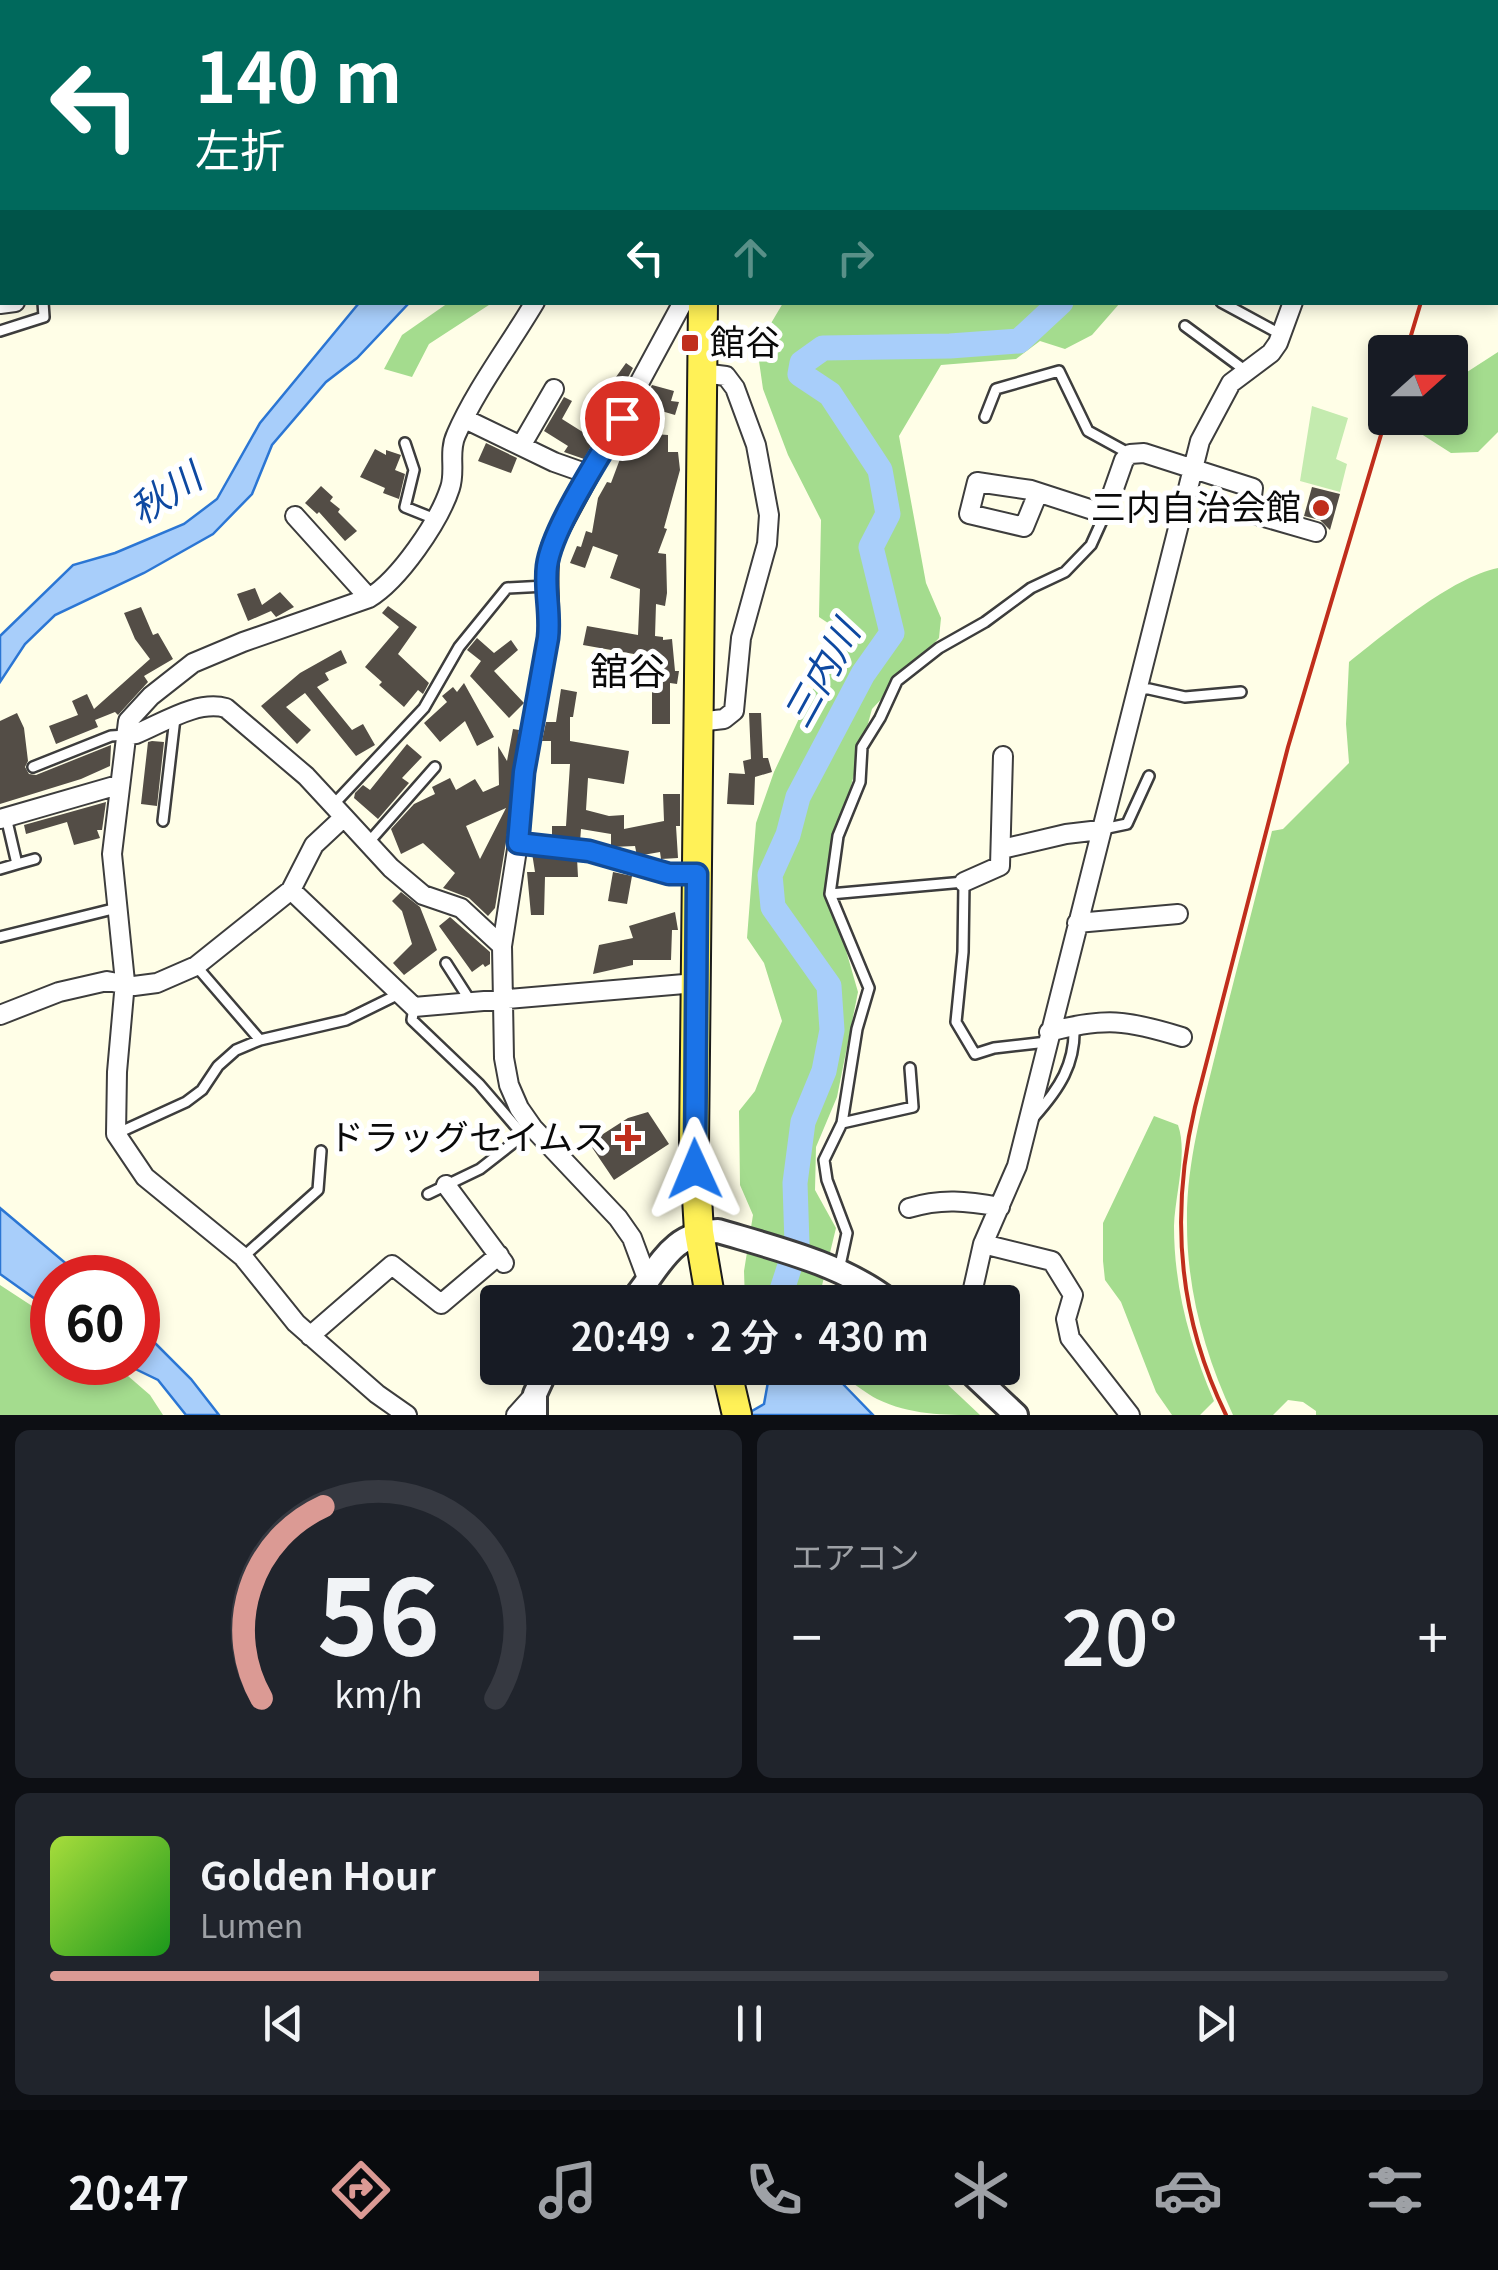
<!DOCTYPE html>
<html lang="ja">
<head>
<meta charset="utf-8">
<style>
	body { margin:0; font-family:Georgia,"Noto Sans JP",serif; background:#20242c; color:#f1f3f6; height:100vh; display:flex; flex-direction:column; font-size:38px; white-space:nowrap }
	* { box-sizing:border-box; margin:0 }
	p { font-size:32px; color:#9ea1a6 }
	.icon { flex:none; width:55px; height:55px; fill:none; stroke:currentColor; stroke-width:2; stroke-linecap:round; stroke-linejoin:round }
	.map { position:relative; height:1415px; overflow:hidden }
	.sheet { display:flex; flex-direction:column; gap:15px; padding:15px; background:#0d0f14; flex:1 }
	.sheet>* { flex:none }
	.hud { position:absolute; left:0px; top:0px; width:1500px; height:305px; box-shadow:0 5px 15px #0003; background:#00695c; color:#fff; overflow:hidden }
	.needle { width:65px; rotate:69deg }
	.fabs { position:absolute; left:1368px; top:335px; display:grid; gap:20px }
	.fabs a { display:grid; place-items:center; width:100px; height:100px; border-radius:10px; background:#171b24; box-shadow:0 5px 15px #0003; font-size:50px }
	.speed { position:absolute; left:30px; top:1255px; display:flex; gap:20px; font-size:50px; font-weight:700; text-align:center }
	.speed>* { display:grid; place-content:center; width:130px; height:130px; border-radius:50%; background:#171b24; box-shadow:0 5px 15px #0003; line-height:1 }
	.speed .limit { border:15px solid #d22; background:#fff; color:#111 }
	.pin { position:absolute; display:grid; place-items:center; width:85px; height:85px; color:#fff; margin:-42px; border:5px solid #fff; border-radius:50%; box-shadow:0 2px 10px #0007 }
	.me { position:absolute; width:110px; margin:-55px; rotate:359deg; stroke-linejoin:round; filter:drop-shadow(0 0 8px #0008) }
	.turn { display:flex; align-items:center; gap:35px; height:210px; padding:0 30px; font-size:45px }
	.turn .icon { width:130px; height:130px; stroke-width:2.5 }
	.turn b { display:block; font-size:70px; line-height:85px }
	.lanes { display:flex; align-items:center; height:95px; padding:0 30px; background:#0003; justify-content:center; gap:50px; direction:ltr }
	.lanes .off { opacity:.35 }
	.big { font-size:75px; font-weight:600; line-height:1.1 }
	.sheet .card { flex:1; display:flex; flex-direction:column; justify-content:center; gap:15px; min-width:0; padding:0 35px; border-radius:15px; background:#20242c }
	.sheet .dial { align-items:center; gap:0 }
	.dial svg { height:260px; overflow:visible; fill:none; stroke:#363941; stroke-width:7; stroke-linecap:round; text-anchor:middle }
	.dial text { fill:#f1f3f6; stroke:none }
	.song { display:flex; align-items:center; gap:30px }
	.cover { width:120px; height:120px; border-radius:15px; background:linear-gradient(135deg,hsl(80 70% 55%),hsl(120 70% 35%)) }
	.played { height:10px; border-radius:5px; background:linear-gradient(90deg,#db9a94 35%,#363941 35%) }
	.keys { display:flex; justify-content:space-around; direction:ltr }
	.heat { display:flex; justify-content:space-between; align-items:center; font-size:55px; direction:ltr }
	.sheet .tiles { flex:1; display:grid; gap:15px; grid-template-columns:1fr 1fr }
	.card:last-child { grid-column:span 2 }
	.trip { position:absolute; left:480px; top:1285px; width:540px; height:100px; border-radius:10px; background:#171b24; box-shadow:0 5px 15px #0003; font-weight:600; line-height:100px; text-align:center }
	.tabs { display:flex; height:160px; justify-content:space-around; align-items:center; background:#090b0e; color:#9ea1a6 }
	.tabs .icon { width:70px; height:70px }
	.tabs .active { color:#db9a94 }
	.tabs b { font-size:45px; color:#f1f3f6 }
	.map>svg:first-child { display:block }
	.green { fill:#c4ebaf }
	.forest { fill:#a4dc8e }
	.water { fill:#a8cefa; stroke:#2b76d4; stroke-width:2.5 }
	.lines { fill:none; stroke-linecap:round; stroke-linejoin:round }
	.river { stroke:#a8cefa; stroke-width:25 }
	.building { fill:#534d46; fill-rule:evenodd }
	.service-casing { stroke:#3d3d3d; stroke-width:14 }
	.minor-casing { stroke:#3d3d3d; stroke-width:22 }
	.tertiary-casing { stroke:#3d3d3d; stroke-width:28 }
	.primary-casing { stroke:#1b1b1b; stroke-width:32 }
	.service { stroke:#fff; stroke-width:9 }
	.minor { stroke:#fff; stroke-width:18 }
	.tertiary { stroke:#fff; stroke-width:22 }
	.primary { stroke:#fff157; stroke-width:28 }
	.rail { stroke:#c02e1c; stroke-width:4 }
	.route-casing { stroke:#114b97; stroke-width:25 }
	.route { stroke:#1a73e8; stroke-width:18 }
	.poi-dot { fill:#c02e1c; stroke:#fff; stroke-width:4 }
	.labels { text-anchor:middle; stroke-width:10; stroke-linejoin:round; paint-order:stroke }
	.poi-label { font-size:35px; fill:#0a0a0a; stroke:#fff; text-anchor:end }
	.water-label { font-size:38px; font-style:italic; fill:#0e49a1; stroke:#fff }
	.neighbourhood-label { font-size:38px; fill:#0a0a0a; stroke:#fff }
</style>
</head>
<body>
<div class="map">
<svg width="1498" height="1415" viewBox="0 0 1498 1415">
	<rect width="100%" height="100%" fill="#fffee7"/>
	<path class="green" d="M1312 406 1348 418 1336 459 1347 464 1340 492 1300 481Z"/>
	<path class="forest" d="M964 302 1120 303 1092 335 1065 349 1040 341 1016 359 941 365 899 436 926 583 941 618 939 638 872 709 834 848 841 933 858 992 837 1097 816 1147 815 1190 836 1228 818 1302H745L744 1271 753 1215 740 1185 739 1111 755 1091 782 1021 764 963 747 938 756 823 774 772 840 631 819 617 821 520 788 455 763 389 757 347 783 303Z
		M448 303H492L429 344 412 377 384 369 402 335Z
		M1498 352V432L1478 452 1451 453 1415 430 1407 418H1450V383Z
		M1498 568V1415H1316V1411L1303 1402 1288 1400 1273 1415H1233C1205 1355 1187 1291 1187 1224 1186 1165 1202 1109 1216 1052 1234 978 1254 905 1272 831L1283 829 1349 763 1346 724 1349 662C1386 633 1452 577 1498 568Z
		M1154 1116 1178 1125C1188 1153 1175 1195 1174 1226 1174 1288 1190 1345 1214 1401L1200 1415H1172L1156 1392 1121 1302 1105 1280 1103 1261V1223Z
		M0 1285 52 1319V1362L113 1363 150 1395 163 1415H0Z
		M821 1368H930L980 1415C943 1415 910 1415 877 1399 857 1388 844 1373 821 1368Z"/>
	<path class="water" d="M359 303H409L357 358 326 382 272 445 252 494 213 534 144 573 55 615 25 644 0 682V636L73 565 115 553 184 524 217 499 260 423Z
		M0 1208 82 1277 52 1278V1311L0 1274Z
		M138 1326 191 1379 219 1415H186L158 1380 123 1363 138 1362Z
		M766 1368 821 1372 827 1379 842 1383 873 1415H745L764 1404 768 1382Z"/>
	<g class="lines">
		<path class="river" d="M1187 2 1190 0
			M778 1302 797 1244 795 1183 803 1122 824 1071 832 1030 829 986 773 907 770 875 788 835 798 797 863 674 892 633 871 547 888 514 880 470 830 394 800 374 802 363 823 348 950 346 1019 341 1061 302"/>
	</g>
	<path class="building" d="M626 363 633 368 610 411 598 402Z
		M652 385 674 391 671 401 679 402 675 415 641 405Z
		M564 397 572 401 562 419 589 436 597 425 601 427 584 459 564 452 568 446 544 431Z
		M654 434 668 435V452H678L680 470 664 528 667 529 658 553 666 554 667 593 665 606 656 604 655 636 663 637V640L672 639 675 671H679L677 684 670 683V724H652V681L642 680 645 656 583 645 587 626 638 635 640 589 610 578 618 555 593 546 585 568 570 563 577 546 581 547 586 531 592 533 598 498 607 482 611 483 629 435 655 446Z
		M486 443 517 458 511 473 478 461Z
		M375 449 386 455V450L401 455 395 470 405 474 399 499 383 493 385 488 360 477Z
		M321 486 333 497 330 501 340 509 338 512 357 531 345 541 319 512 317 514 305 503Z
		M1312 487 1340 494 1330 530 1320 520 1304 516Z
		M255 588 262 605 280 592 294 607 276 617 271 611 248 621 237 594Z
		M388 606 417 627 398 654 429 683 423 694 418 690 404 707 379 685 382 682 365 667 399 627 382 613Z
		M141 607 153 635 158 633 173 659 144 676 148 682 118 715 115 712 95 720 98 727 56 744 49 726 78 715 72 701 87 694 94 709 150 659 135 639 124 613Z
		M477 638 494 653 511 640 518 650 494 671 524 703 509 718 470 676 481 661 467 650Z
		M341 650 347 663 325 673 329 680 317 687 352 730 363 724 375 745 356 756 305 693 286 707 311 730 297 744 261 706 300 673Z
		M464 683 494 737 477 746 465 721 440 742 424 723 447 702 442 696 453 687 457 692Z
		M561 689 577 692 573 717H570V741L629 751 624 784 588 778 586 810 609 816 624 815V829L664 821 663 794H680V826H676L678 858 661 859 660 852 637 856 635 846 611 847V834L581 829 580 842 552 839V826H566L570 764H551V741H542L546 722H556Z
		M17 713 24 728 28 761 25 767 29 774 36 775 111 745 110 766 81 779 0 804V721Z
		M749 713H761L763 758H768L772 772 755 777 754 805 727 804 729 773 745 774 743 761 751 759Z
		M513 729 519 730 506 842 495 908 488 916 469 898 443 888 455 873 423 843 401 854 391 829 414 804 435 794 432 787 450 778 456 790 475 779 483 792 499 785 498 746 507 761ZM506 808 480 859 466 826Z
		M152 741 164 742 157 806 141 804 148 742Z
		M407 744 422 757 402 778 409 783 378 819 354 798 355 793 363 785 370 790Z
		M106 802 102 830H97L100 838 74 845 67 822 26 834 24 825Z
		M532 853 577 858 578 877H545L544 915H531L527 872H535Z
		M613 872 632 876 627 904 608 901Z
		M401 892 420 907 437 950 404 975 393 963 412 944 402 911 392 901Z
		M675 912 678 930H672L671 960H633V965L593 974 599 945 633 938 629 926Z
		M450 917 490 952V964L485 967 483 964 472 972 439 926Z
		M648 1112 669 1144 614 1180 589 1143 628 1118Z"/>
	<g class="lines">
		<g class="service-casing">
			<path id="service" d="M351 0 353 2
				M1221 302 1282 335
				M1185 326 1246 371
				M0 331 44 317 43 302
				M985 417 996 389 1059 371 1088 431 1130 454
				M405 443 414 470 405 507 435 519
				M1137 689H1149L1185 697 1241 692
				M33 767 111 736 126 735
				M334 804 424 708 459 647 507 588 546 586
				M163 821 175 718
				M1103 829 1127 824 1149 776
				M368 843 435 767
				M518 843 589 851 669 874H692
				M17 864 35 859
				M0 869 17 864 6 817
				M830 894 964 882 963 952 956 1022 975 1054 994 1048 1047 1042
				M0 937 117 908
				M446 963 471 1002
				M197 967 260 1040
				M414 1007 412 1020 479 1084 523 1135
				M1034 1117C1059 1089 1076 1064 1074 1025
				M842 1123 913 1107 910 1068
				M118 1133 186 1102 202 1090 218 1066 236 1050 260 1040 346 1020 399 994
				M428 1194 480 1169 526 1133
				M243 1257 318 1190 321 1151
				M839 1270 847 1233 827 1180 824 1160 842 1123 857 1029 869 988 830 894 838 836 860 782 862 747 880 718 897 681 939 648 985 622 1031 588 1065 572 1091 545 1105 514"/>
		</g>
		<g class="minor-casing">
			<path id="minor" d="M805 0 806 2
				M980 0V2
				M1373 0 1374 2
				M1437 0 1438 2
				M515 2 516 0
				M1014 2 1018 0
				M0 304 15 302
				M465 419 554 462 588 474
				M521 446 554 389
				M1038 493 1024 527 969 514 977 482 1031 490 1105 514 1124 460 1130 454 1144 453 1253 488 1250 513 1316 532
				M295 516 369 598
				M698 722 724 719 734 711 741 638 767 544 769 515 756 445 735 388 726 376 702 373
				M344 817 391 868 423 895 461 908 502 946
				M0 819 118 785
				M1002 849 1066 834 1100 830
				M964 882 1000 866 1003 756
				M291 890 414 1007 696 983
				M1077 923 1178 914
				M0 1015 59 992 107 981 134 986 157 983 196 966 291 890 314 845 344 817 306 776 226 708C197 700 163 723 136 734L126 735
				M1049 1032C1105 1017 1127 1020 1182 1037
				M446 1185 504 1263
				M909 1208C941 1198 967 1201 1000 1207
				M983 1244 1052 1261 1073 1295 1066 1319 1070 1338 1130 1415
				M648 1281 632 1238 618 1218 533 1128 519 1108 509 1085 504 1058 502 946 518 843 524 772 548 637C552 606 545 577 551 546L683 302
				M970 1302 983 1244 1017 1166 1200 441 1231 383 1271 353 1278 343 1293 302
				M310 1336 392 1265 441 1304 499 1255
				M407 1415 377 1394 296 1323 243 1257 145 1177 116 1134 117 1072 125 982 112 854 128 721 151 696 193 663 243 642 369 598C399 580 439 522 450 488 456 471 448 452 456 435 476 389 509 346 535 302
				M516 1415 535 1394"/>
		</g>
		<g class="tertiary-casing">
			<path id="tertiary" d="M631 1302C660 1269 668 1233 718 1231 775 1248 843 1264 891 1302
				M966 1368 1016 1415
				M535 1415V1394L547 1368"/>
		</g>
		<g class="primary-casing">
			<path id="primary" d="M196 2 200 0
				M708 2V0
				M0 150 2 148
				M703 302 694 1145 699 1232 711 1302
				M726 1368 737 1415"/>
		</g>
		<use href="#service" class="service"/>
		<use href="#minor" class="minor"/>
		<use href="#tertiary" class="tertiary"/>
		<use href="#primary" class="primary"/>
		<path class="rail" d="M1410 0 1411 2
			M1406 352 1421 302
			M1226 1415C1178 1317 1170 1213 1195 1107L1288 747 1386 418"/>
	</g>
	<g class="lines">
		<g class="route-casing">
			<path id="route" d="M622 418C602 454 552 527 547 566 544 590 551 613 548 638L524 772 518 843 589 851 669 874H697L695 1169"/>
		</g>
		<use href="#route" class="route"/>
	</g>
	<g class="poi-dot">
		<rect x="680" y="333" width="20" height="20" rx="5"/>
		<circle cx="1321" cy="508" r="10"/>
		<path d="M623 1123h10v10h10v10h-10v10h-10v-10h-10v-10h10z"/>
	</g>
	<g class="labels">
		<g class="poi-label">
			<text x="710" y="355" text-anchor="start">館谷</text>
			<text x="1301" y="520">三内自治会館</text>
			<text x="608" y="1150">ドラッグセイムス</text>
		</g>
		<g class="water-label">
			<text transform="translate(166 494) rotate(-33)" y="13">秋川</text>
			<text transform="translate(822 674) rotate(-61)" y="13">三内川</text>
		</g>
		<g class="neighbourhood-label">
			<text x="628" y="685">舘谷</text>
		</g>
	</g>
</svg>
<div class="fabs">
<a><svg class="needle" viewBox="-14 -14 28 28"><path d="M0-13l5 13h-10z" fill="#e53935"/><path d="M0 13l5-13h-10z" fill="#9ea1a6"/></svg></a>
</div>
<div class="speed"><div class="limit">60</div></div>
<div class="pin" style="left:622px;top:418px;background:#d93025"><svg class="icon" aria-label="arrive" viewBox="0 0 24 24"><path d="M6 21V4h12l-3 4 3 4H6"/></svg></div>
<svg class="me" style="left:695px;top:1169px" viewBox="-20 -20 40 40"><path d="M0-17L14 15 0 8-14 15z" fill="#1a73e8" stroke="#fff" stroke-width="4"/></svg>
<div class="trip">20:49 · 2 分 · 430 m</div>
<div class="hud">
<div class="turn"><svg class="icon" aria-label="left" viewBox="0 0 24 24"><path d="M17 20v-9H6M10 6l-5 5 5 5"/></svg><div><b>140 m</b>左折</div></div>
<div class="lanes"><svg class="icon" aria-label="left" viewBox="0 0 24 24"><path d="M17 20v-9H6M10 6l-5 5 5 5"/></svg><svg class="icon off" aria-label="ahead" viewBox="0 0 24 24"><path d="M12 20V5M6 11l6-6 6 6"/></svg><svg class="icon off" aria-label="right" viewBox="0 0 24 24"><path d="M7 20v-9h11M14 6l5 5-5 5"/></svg></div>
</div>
</div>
<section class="sheet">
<div class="tiles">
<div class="card dial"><svg viewBox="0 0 100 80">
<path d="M14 69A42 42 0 1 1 86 69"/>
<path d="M14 69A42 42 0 0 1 33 10" stroke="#db9a94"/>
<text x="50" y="56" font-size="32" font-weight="700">56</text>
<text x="50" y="72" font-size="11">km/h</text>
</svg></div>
<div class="card"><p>エアコン</p>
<div class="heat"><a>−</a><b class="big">20°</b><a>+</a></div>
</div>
<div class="card">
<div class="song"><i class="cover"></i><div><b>Golden Hour</b><p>Lumen</p></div></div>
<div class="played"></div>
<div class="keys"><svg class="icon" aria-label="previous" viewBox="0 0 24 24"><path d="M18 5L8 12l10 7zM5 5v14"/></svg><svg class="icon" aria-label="pause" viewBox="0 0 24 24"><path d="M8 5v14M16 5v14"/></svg><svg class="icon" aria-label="next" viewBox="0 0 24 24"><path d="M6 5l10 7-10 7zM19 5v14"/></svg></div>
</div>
</div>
</section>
<nav class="tabs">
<b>20:47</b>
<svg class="icon active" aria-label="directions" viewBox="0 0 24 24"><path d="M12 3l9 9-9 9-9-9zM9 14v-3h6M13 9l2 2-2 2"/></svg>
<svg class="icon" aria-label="music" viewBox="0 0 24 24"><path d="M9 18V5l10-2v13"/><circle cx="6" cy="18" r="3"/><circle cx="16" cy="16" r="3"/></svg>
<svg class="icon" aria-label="phone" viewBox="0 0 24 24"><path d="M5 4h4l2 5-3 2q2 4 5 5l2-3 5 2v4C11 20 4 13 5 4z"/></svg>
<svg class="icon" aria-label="climate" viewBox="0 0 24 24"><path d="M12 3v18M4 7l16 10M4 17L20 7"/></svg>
<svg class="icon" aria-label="car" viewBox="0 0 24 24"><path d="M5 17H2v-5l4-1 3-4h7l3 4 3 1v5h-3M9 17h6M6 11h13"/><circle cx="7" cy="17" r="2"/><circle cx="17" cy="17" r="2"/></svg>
<svg class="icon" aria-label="filters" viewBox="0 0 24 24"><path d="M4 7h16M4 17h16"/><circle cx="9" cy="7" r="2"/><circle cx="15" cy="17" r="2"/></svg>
</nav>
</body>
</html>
